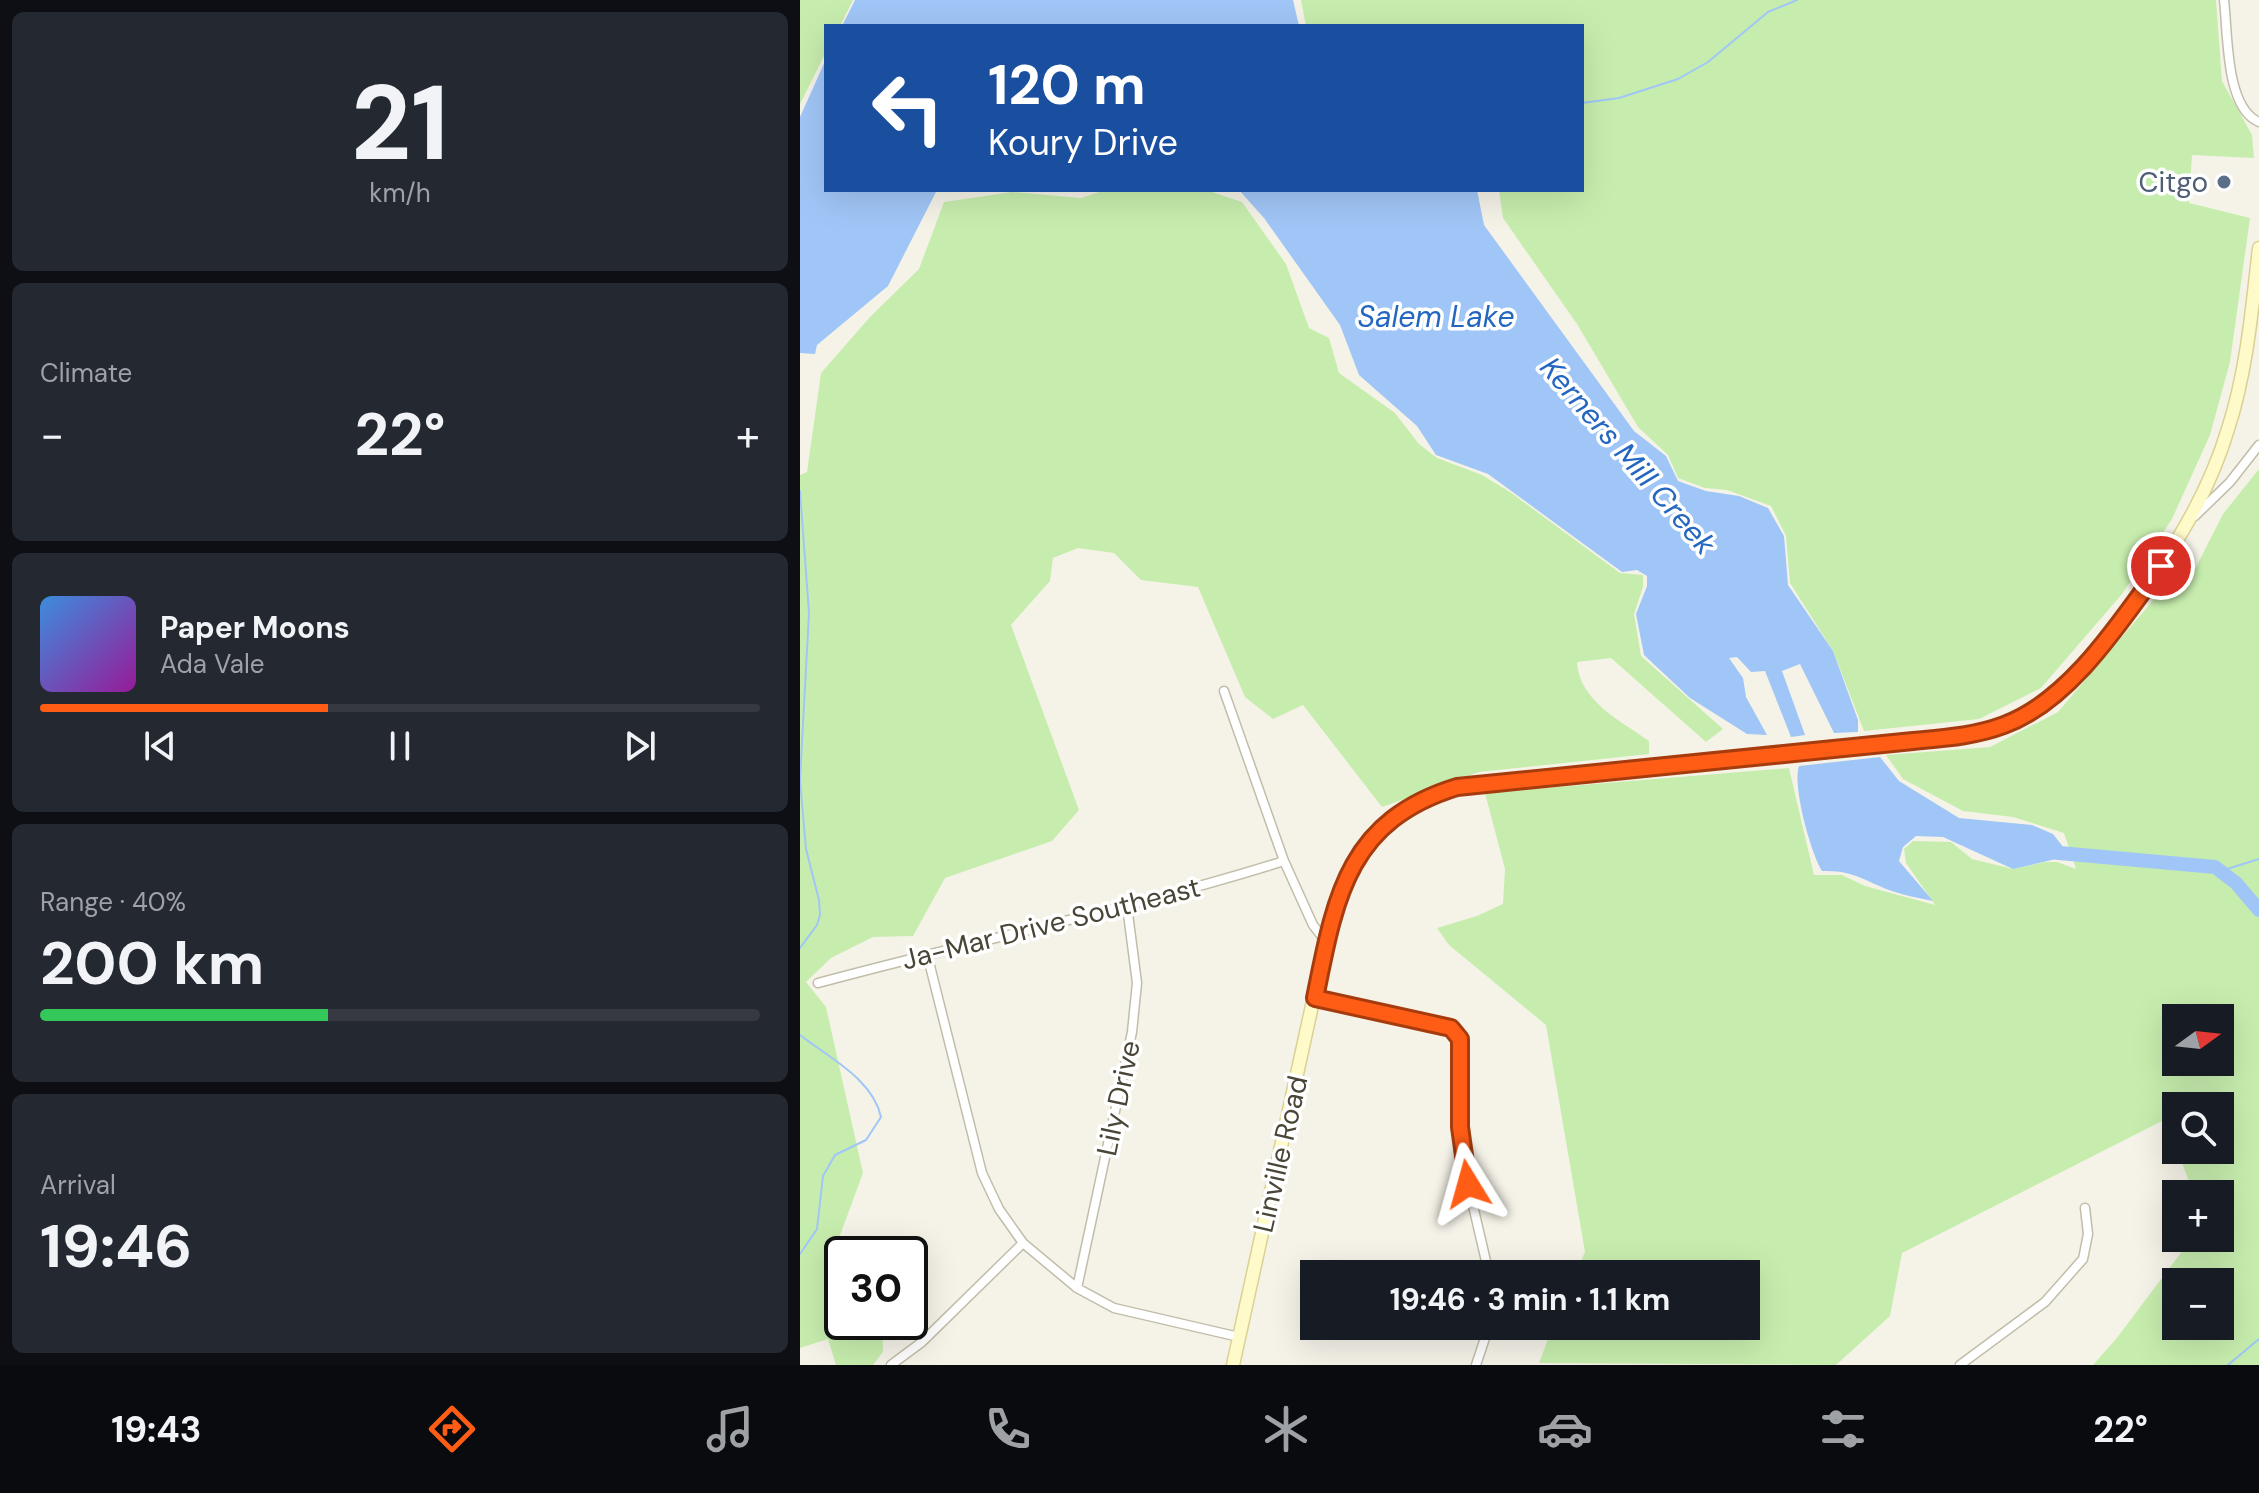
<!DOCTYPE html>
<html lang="en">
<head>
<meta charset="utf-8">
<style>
	body { margin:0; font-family:"DM Sans",sans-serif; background:#242831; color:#f1f3f6; height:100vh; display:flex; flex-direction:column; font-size:30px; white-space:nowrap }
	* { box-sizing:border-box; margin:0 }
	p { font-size:26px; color:#9ea1a6 }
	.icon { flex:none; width:44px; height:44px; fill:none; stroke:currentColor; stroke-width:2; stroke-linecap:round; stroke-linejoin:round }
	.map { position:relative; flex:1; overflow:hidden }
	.panel { display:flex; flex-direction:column; gap:12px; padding:12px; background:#0d0f14; width:800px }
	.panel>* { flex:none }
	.guide { position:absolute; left:24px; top:24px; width:760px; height:168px; border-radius:0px; box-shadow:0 8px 32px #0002; background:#1a4fa0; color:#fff; overflow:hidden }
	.needle { width:52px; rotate:75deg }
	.buttons { position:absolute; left:1362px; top:1004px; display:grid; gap:16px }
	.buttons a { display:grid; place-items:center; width:72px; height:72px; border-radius:0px; background:#171b24; box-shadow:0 8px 32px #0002; font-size:40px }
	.speed { position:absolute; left:24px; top:1236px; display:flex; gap:16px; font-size:40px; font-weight:700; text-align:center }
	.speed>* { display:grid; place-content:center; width:104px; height:104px; border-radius:50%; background:#171b24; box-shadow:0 8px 32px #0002; line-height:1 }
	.speed .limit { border:4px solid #111; border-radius:12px; background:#fff; color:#111 }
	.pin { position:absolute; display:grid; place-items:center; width:68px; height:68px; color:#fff; margin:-34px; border:4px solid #fff; border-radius:50%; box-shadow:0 2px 8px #0007 }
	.me { position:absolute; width:88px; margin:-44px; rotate:352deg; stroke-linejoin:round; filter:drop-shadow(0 0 6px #0008) }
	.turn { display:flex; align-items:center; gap:28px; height:168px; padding:0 32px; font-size:36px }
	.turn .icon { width:104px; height:104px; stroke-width:2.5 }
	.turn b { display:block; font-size:56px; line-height:68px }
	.big { font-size:60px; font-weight:700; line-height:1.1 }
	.panel .card { flex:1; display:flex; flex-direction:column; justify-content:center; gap:12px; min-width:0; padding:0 28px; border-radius:12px; background:#242831 }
	.panel .dial { align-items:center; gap:0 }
	.dial b { font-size:104px; line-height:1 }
	.song { display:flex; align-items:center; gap:24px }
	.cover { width:96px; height:96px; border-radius:12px; background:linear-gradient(135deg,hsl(210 70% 55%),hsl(300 70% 35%)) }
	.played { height:8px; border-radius:4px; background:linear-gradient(90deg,#ff5c16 40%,#363941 40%) }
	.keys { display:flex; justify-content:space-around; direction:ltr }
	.heat { display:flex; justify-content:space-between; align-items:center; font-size:44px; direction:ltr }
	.charge { height:12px; border-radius:6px; background:linear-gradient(90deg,#34c759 40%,#363941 0) }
	.trip { position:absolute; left:500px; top:1260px; width:460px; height:80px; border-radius:0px; background:#171b24; box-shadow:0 8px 32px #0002; font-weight:700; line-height:80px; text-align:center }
	.tab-bar { display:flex; height:128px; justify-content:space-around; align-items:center; background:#090b0e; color:#9ea1a6 }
	.tab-bar .icon { width:56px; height:56px }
	.tab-bar .selected { color:#ff5c16 }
	.tab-bar b { font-size:36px; color:#f1f3f6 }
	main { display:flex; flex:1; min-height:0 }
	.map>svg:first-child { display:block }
	.green { fill:#c7edae; fill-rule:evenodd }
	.water { fill:#a0c6f7 }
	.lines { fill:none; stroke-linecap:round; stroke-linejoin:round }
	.stream { stroke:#a0c6f7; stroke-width:2 }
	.river { stroke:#a0c6f7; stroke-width:14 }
	.street-casing { stroke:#c2bdaa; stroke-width:11 }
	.secondary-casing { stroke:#dad194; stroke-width:15 }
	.street { stroke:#fff; stroke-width:8 }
	.secondary { stroke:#fffac9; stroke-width:12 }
	.route-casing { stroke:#a63c0e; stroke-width:20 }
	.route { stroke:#ff5c16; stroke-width:14 }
	.service-dot { fill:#5c6f8a; stroke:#fff; stroke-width:3 }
	.labels { text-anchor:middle; stroke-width:7; stroke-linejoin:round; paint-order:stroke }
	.service-label { font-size:28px; fill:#4e5e75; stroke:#fff; text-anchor:end }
	.street-label { font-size:28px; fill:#4a4536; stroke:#fff }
	.water-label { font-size:30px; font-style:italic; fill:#2467c0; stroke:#fff }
</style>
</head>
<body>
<main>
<section class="panel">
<div class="card dial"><b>21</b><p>km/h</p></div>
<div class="card"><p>Climate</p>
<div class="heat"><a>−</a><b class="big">22°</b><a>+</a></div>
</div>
<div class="card">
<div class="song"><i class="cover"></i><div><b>Paper Moons</b><p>Ada Vale</p></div></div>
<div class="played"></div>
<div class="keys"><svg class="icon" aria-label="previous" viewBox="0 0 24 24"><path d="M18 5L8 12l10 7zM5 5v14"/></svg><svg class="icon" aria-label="pause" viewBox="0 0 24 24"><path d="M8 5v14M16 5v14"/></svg><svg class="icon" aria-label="next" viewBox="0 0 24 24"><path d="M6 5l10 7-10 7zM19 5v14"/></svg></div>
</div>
<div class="card"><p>Range · 40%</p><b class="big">200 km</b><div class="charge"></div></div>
<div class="card"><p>Arrival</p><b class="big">19:46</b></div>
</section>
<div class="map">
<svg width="1459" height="1365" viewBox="0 0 1459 1365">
	<rect width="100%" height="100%" fill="#f5f3e8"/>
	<path class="green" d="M0 0H53L40 26H26V52L0 104Z
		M501 0H1416L1422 81 1452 135 1454 158 1392 155 1389 203 1450 218 1430 362 1410 435 1372 519 1322 594 1241 688 1179 719 1064 731 1033 651 990 583 986 536 971 506 927 490 905 488 878 478 868 455 838 427 777 324 703 218 699 190H782V26H506Z
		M305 190H406L442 202 486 264 509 328 529 338 539 373 595 413 619 444 637 458 682 475 710 492 820 573 843 575V587L834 614 841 656 923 729 906 742 811 658 777 662C779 701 821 721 849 741V754L679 772 582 807 503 705 473 719 445 697 398 587 341 580 314 553 278 548 253 558 250 581 211 625 279 810 252 841 145 878 113 936 73 937 31 958 6 982 26 1007 63 1173 32 1257 42 1269V1322H82L83 1352 73 1365H36L28 1339 0 1348V475L7 472 21 373 70 317 119 269 144 202 212 192 281 198Z
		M1459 469V1365H1293L1316 1339 1392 1238H1420V1194H1394L1377 1150H1420V1106H1376V1148L1364 1120 1102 1253 1090 1316 1036 1365 739 1363 753 1326H946V1274H775L785 1252 746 1025 649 945 637 928 677 916 703 904 705 869 685 793 989 768 1014 875H1042L1065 886 1135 905 1106 863 1104 849 1113 841 1151 842 1172 859 1213 869 1245 862H1257L1276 869 1264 833 1213 817 1163 811 1103 779 1086 755 1190 747 1258 712 1355 598 1392 575 1423 514ZM1376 1018H1420V1062H1376ZM1376 1282H1420V1326H1376Z"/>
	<path class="water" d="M55 0H493L499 26H42Z
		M26 59V190H145L136 192 88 286 17 345 15 354 0 353V117Z
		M439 190H677L684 225 834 431 866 456 878 481 906 491 939 496 968 508 984 536 988 585 1033 651 1058 720V732L1034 733 1000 664 982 671 1005 735 991 737 965 671 951 672 937 657 929 658 943 678 946 697 967 735 947 734 890 698 844 655 836 614 847 586V576L837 570 822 572 688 474 636 455 617 426 559 375 540 325 464 218Z
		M1080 757 1099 781 1159 818 1232 825 1253 834 1267 852 1252 860 1213 869 1143 837 1116 836 1103 847 1099 861 1133 901C1120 898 1107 896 1095 892 1065 882 1056 870 1022 871 1011 854 992 786 999 766Z"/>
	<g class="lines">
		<path class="stream" d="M782 103 819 98 878 79 908 62 968 12 997 0
			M0 491 9 613 0 780 6 849 19 900 20 915 17 925 0 948
			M1415 867 1427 869 1459 859
			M0 1035C28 1057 73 1079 81 1117L66 1140 35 1155 23 1176 17 1229 0 1254
			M1428 1365 1459 1339"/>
		<path class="river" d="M1248 852 1415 867 1436 883 1459 910"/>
		<g class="street-casing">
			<path id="street" d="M1424 0C1428 32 1425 108 1459 122
				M1395 516 1430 482 1459 445
				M424 691 484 861 513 925 526 942
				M127 954 182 1173 199 1209 223 1243 277 1288 314 1308 439 1337
				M18 983C173 941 331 909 484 861
				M515 998 651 1028 660 1039V1127L668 1184 689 1274
				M277 1288 332 1032 337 983 327 906
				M91 1365 122 1342 223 1243
				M676 1365 689 1326
				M1160 1365 1245 1302 1283 1259 1288 1234 1285 1208"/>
		</g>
		<g class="secondary-casing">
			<path id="secondary" d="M433 1365 526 942 542 888 556 858 588 822 619 802 657 787 1158 736C1185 732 1209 725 1232 710 1263 691 1287 661 1310 633 1360 571 1405 506 1428 429 1447 370 1452 309 1459 248"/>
		</g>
		<use href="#street" class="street"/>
		<use href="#secondary" class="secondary"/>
	</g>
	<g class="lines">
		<g class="route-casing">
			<path id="route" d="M668 1184 660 1127V1039L651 1028 515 998C535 898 547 821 657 787L1113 741C1144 738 1175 736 1204 725 1270 701 1321 621 1361 566"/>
		</g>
		<use href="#route" class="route"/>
	</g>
	<circle class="service-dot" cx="1424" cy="182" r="8"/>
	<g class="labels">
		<g class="service-label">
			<text x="1408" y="192">Citgo</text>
		</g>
		<g class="street-label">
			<text transform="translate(251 923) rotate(-14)" y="10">Ja-Mar Drive Southeast</text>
			<text transform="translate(318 1098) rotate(-78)" y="10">Lily Drive</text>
			<text transform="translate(480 1154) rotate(-77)" y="10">Linville Road</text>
		</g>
		<g class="water-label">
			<text x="636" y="327">Salem Lake</text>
			<text transform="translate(828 456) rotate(49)" y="10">Kerners Mill Creek</text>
		</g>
	</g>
</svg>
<div class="buttons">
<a><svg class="needle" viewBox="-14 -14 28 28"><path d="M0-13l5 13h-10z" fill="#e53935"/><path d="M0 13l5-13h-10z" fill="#9ea1a6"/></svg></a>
<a><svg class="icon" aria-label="search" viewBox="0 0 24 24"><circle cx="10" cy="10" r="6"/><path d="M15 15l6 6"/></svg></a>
<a>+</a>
<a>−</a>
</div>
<div class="speed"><div class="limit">30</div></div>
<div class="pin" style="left:1361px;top:566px;background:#d93025"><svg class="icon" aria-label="arrive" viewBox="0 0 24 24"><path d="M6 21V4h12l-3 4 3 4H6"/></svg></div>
<svg class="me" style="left:668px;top:1184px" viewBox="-20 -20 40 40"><path d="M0-17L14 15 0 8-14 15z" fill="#ff5c16" stroke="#fff" stroke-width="4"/></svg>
<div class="trip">19:46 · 3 min · 1.1 km</div>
<div class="guide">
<div class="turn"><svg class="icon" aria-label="left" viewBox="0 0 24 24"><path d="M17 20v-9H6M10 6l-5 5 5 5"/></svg><div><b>120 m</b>Koury Drive</div></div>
</div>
</div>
</main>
<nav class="tab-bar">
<b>19:43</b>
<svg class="icon selected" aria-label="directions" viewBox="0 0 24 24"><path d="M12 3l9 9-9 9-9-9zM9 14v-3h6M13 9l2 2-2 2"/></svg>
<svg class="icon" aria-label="music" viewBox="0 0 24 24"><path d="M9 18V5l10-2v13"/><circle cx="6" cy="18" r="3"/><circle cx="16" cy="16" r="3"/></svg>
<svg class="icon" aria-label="phone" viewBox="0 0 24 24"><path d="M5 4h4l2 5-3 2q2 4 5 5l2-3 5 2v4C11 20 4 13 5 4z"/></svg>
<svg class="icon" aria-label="climate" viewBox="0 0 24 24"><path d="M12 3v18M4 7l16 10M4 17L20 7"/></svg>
<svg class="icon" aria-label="car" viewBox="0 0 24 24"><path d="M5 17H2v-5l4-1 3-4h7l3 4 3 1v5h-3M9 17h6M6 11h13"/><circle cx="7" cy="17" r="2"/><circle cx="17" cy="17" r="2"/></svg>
<svg class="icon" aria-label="filters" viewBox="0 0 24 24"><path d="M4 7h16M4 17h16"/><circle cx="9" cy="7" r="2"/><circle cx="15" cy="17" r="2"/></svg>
<b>22°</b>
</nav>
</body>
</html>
